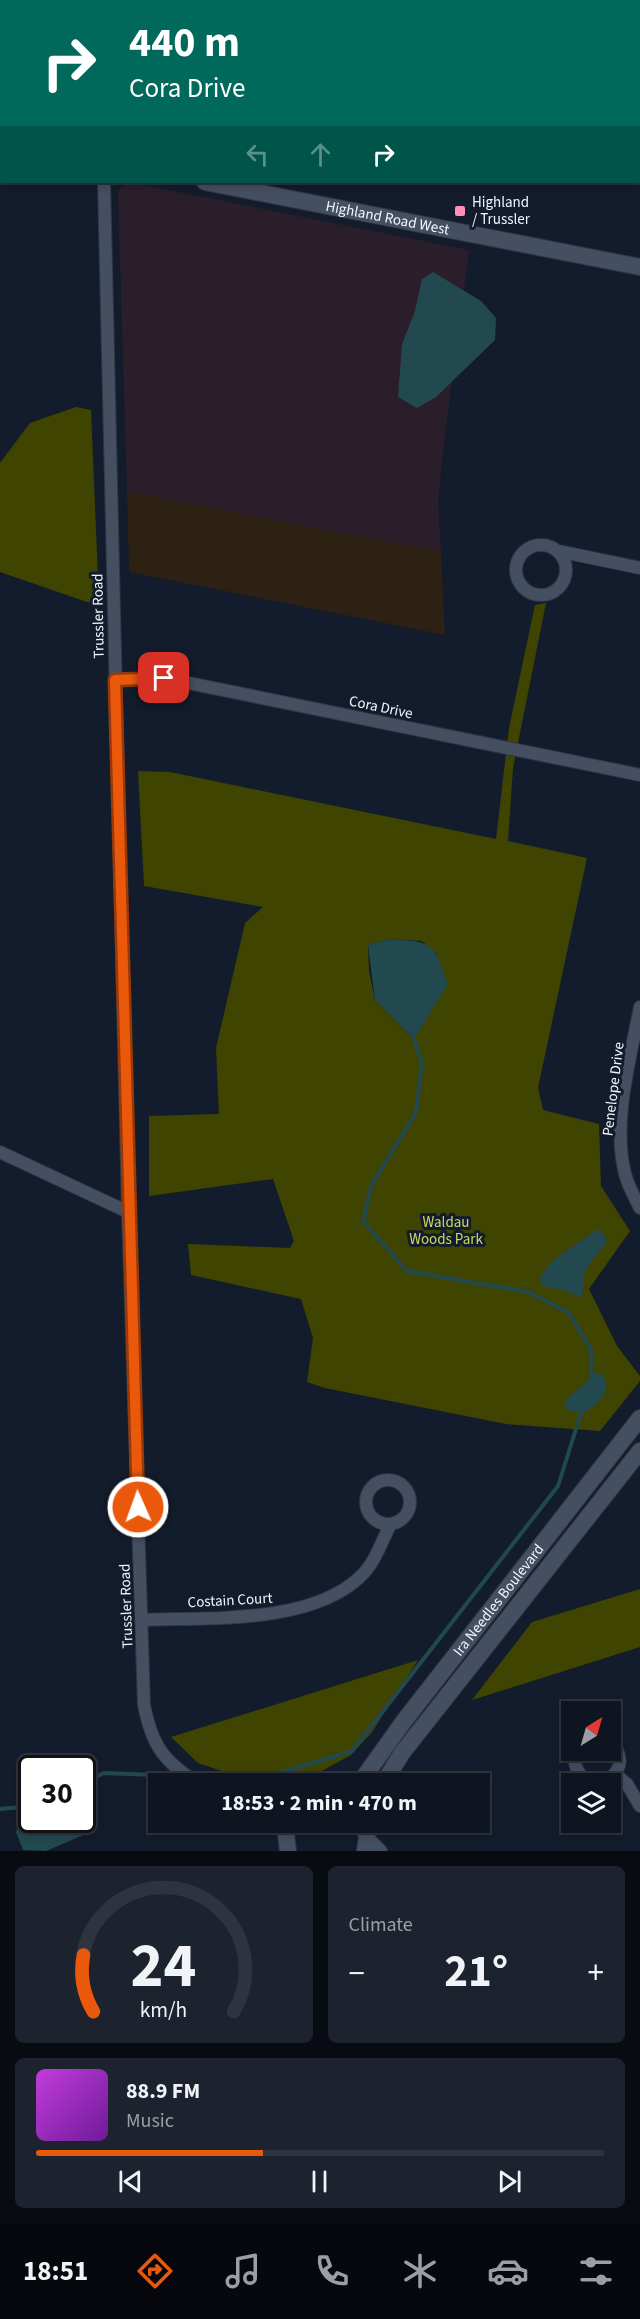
<!DOCTYPE html>
<html lang="en">
<head>
<meta charset="utf-8">
<style>
	body { margin:0; font-family:"Source Sans 3",sans-serif; background:#1c222e; color:#f1f3f6; height:100vh; display:flex; flex-direction:column; font-size:22px; white-space:nowrap }
	* { box-sizing:border-box; margin:0 }
	p { font-size:20px; color:#9b9fa5 }
	.icon { flex:none; width:33px; height:33px; fill:none; stroke:currentColor; stroke-width:2; stroke-linecap:round; stroke-linejoin:round }
	.map { position:relative; height:1851px; overflow:hidden }
	.sheet { display:flex; flex-direction:column; gap:15px; padding:15px; background:#080c12; flex:1 }
	.sheet>* { flex:none }
	.top-card { position:absolute; left:0px; top:0px; width:640px; height:183px; box-shadow:0 3px 9px #0003,0 0 0 2px #2e343f; background:#00695c; color:#fff; overflow:hidden }
	.needle { width:39px; rotate:37deg }
	.tools { position:absolute; left:561px; top:1701px; display:grid; gap:12px }
	.tools a { display:grid; place-items:center; width:60px; height:60px; border-radius:0px; background:#0e1521; box-shadow:0 3px 9px #0003,0 0 0 2px #2e343f; font-size:30px }
	.speed { position:absolute; left:18px; top:1755px; display:flex; gap:12px; font-size:30px; font-weight:700; text-align:center }
	.speed>* { display:grid; place-content:center; width:78px; height:78px; border-radius:50%; background:#0e1521; box-shadow:0 3px 9px #0003,0 0 0 2px #2e343f; line-height:1 }
	.speed .limit { border:3px solid #111; border-radius:9px; background:#fff; color:#111 }
	.pin { position:absolute; display:grid; place-items:center; width:51px; height:51px; color:#fff; margin:-26px; border-radius:12px; box-shadow:0 3px 9px #0006 }
	.me { position:absolute; width:66px; margin:-33px; rotate:358deg; stroke-linejoin:round; filter:drop-shadow(0 0 4px #0008) }
	.turn { display:flex; align-items:center; gap:21px; height:126px; padding:0 30px; font-size:27px }
	.turn .icon { width:78px; height:78px; stroke-width:2.5 }
	.turn b { display:block; font-size:42px; line-height:51px }
	.lanes { display:flex; align-items:center; height:57px; padding:0 30px; background:#0003; justify-content:center; gap:30px; direction:ltr }
	.lanes .off { opacity:.35 }
	.big { font-size:45px; font-weight:700; line-height:1.1 }
	.sheet .widget { flex:1; display:flex; flex-direction:column; justify-content:center; gap:9px; min-width:0; padding:0 21px; border-radius:9px; background:#1c222e }
	.sheet .dial { align-items:center; gap:0 }
	.dial svg { height:156px; overflow:visible; fill:none; stroke:#2e343f; stroke-width:7; stroke-linecap:round; text-anchor:middle }
	.dial text { fill:#f1f3f6; stroke:none }
	.song { display:flex; align-items:center; gap:18px }
	.cover { width:72px; height:72px; border-radius:9px; background:linear-gradient(135deg,hsl(290 70% 55%),hsl(280 70% 35%)) }
	.played { height:6px; border-radius:3px; background:linear-gradient(90deg,#ea580c 40%,#2e343f 40%) }
	.keys { display:flex; justify-content:space-around; direction:ltr }
	.heat { display:flex; justify-content:space-between; align-items:center; font-size:33px; direction:ltr }
	.sheet .tiles { flex:1; display:grid; gap:15px; grid-template-columns:1fr 1fr }
	.widget:last-child { grid-column:span 2 }
	.trip { position:absolute; left:148px; top:1773px; width:342px; height:60px; border-radius:0px; background:#0e1521; box-shadow:0 3px 9px #0003,0 0 0 2px #2e343f; font-weight:700; line-height:60px; text-align:center }
	.tab-bar { display:flex; height:96px; justify-content:space-around; align-items:center; background:#06080d; color:#9b9fa5 }
	.tab-bar .icon { width:42px; height:42px }
	.tab-bar .on { color:#ea580c }
	.tab-bar b { font-size:27px; color:#f1f3f6 }
	.map>svg:first-child { display:block }
	.commercial { fill:#2c2112 }
	.industrial { fill:#2b1e2b }
	.green { fill:#404401; fill-rule:evenodd }
	.water { fill:#22494f }
	.lines { fill:none; stroke-linecap:round; stroke-linejoin:round }
	.stream { stroke:#22494f; stroke-width:4 }
	.minor-casing { stroke:#323643; stroke-width:14 }
	.secondary-casing { stroke:#323643; stroke-width:18 }
	.minor { stroke:#454f62; stroke-width:12 }
	.secondary { stroke:#454f62; stroke-width:16 }
	.route-casing { stroke:#983908; stroke-width:15 }
	.route { stroke:#ea580c; stroke-width:10 }
	.poi-dot { fill:#ff8eb9; stroke:#131c2c; stroke-width:2 }
	.labels { text-anchor:middle; stroke-width:6; stroke-linejoin:round; paint-order:stroke }
	.poi-label { font-size:15px; fill:#f0f5fe; stroke:#131c2c; text-anchor:start }
	.street-label { font-size:15px; fill:#f0f5fe; stroke:#131c2c }
	.park-label { font-size:15px; fill:#ced862; stroke:#131c2c }
</style>
</head>
<body>
<div class="map">
<svg width="640" height="1851" viewBox="0 0 640 1851">
	<rect width="100%" height="100%" fill="#131c2c"/>
	<path class="commercial" d="M127 491 441 552 445 635 129 572Z"/>
	<path class="industrial" d="M128 182 469 250 444 442 438 501 441 552 127 491 118 191Z"/>
	<path class="green" d="M76 407 91 410 99 603 87 602 0 572V463L30 423Z
		M546 603 513 768 508 841 587 858 538 1088 543 1110 599 1124 601 1186 630 1231 589 1289 617 1346 640 1376V1381L600 1431 506 1424 325 1388 307 1382 313 1338 301 1299 191 1275 188 1244 290 1248 294 1241 273 1179 149 1196V1116L219 1114 216 1048 245 923 263 907 144 886 138 771 170 772 496 839 509 728 535 605ZM391 939 422 941 437 954 414 1039 375 1000 369 971 368 945Z
		M640 1589V1647L472 1700 532 1622Z
		M418 1660 372 1732 351 1755 318 1773 275 1781 233 1775 198 1763 171 1737Z"/>
	<path class="water" d="M433 272 481 301 496 318 495 340 436 397 417 408 398 397 402 344 415 311 422 279Z
		M391 939C434 942 434 943 448 984L414 1039 375 1000 368 945Z
		M598 1228 606 1238 607 1242 587 1267 584 1274 582 1298 563 1290 542 1286 540 1279C552 1254 578 1246 598 1228Z
		M597 1372C619 1384 598 1405 583 1413L570 1411 564 1405 567 1399Z
		M83 1808 92 1819 88 1833 46 1851 23 1850 16 1832 19 1823 32 1820H82Z"/>
	<g class="lines">
		<path class="stream" d="M414 1039 422 1063 416 1112 371 1186 363 1221 407 1271 528 1292 569 1313 591 1350 592 1380
			M194 1777 260 1779 352 1751 558 1486 582 1410
			M82 1783 104 1773 181 1776
			M0 1809 32 1806"/>
		<g class="minor-casing">
			<path id="minor" d="M104 182 128 1212 144 1705C152 1746 164 1762 199 1784
				M516 570a25 25 0 1 1 50 0a25 25 0 1 1-50 0Z
				M558 551 640 568
				M115 680 164 678 640 775
				M640 1007C631 1055 614 1116 623 1164 625 1180 633 1194 640 1208
				M0 1152 128 1212
				M366 1502a22 22 0 1 1 44 0a22 22 0 1 1-44 0Z
				M141 1620C207 1617 309 1625 360 1577 375 1563 381 1543 390 1525
				M577 1750C574 1757 574 1763 577 1769 592 1801 640 1769 610 1742
				M615 1774 627 1784 640 1806
				M275 1822 286 1834
				M367 1837 381 1851"/>
		</g>
		<g class="secondary-casing">
			<g id="secondary">
				<path d="M0 114H2"/>
				<path id="s1" d="M205 182 640 267"/>
				<path id="s2" d="M359 1784 404 1721 640 1418"/>
				<path d="M383 1784 402 1753 640 1451"/>
				<path d="M363 1822 367 1837 365 1851"/>
				<path d="M288 1851 286 1834 291 1822"/>
			</g>
		</g>
		<use href="#minor" class="minor"/>
		<use href="#secondary" class="secondary"/>
	</g>
	<g class="lines">
		<g class="route-casing">
			<path id="route" d="M138 1507 115 680 164 678"/>
		</g>
		<use href="#route" class="route"/>
	</g>
	<rect class="poi-dot" x="454" y="205" width="12" height="12" rx="3"/>
	<g class="labels">
		<g class="poi-label">
			<text x="472" y="207">Highland<tspan x="472" dy="17">/ Trussler</tspan></text>
		</g>
		<g class="street-label">
			<text dy="5" stroke="none"><textPath href="#s1" startOffset="186">Highland Road West</textPath></text>
			<text transform="translate(98 616) rotate(-91)" y="5">Trussler Road</text>
			<text transform="translate(381 707) rotate(12)" y="5">Cora Drive</text>
			<text transform="translate(613 1089) rotate(-83)" y="5">Penelope Drive</text>
			<text transform="translate(230 1600) rotate(-3)" y="5">Costain Court</text>
			<text dy="5" stroke="none"><textPath href="#s2" startOffset="231">Ira Needles Boulevard</textPath></text>
			<text transform="translate(126 1606) rotate(-92)" y="5">Trussler Road</text>
		</g>
		<g class="park-label">
			<text x="446" y="1227">Waldau<tspan x="446" dy="17">Woods Park</tspan></text>
		</g>
	</g>
</svg>
<div class="tools">
<a><svg class="needle" viewBox="-14 -14 28 28"><path d="M0-13l5 13h-10z" fill="#e53935"/><path d="M0 13l5-13h-10z" fill="#9b9fa5"/></svg></a>
<a><svg class="icon" aria-label="layers" viewBox="0 0 24 24"><path d="M12 4l9 5-9 5-9-5zM3 14l9 5 9-5"/></svg></a>
</div>
<div class="speed"><div class="limit">30</div></div>
<div class="pin" style="left:164px;top:678px;background:#d93025"><svg class="icon" aria-label="arrive" viewBox="0 0 24 24"><path d="M6 21V4h12l-3 4 3 4H6"/></svg></div>
<svg class="me" style="left:138px;top:1507px" viewBox="-20 -20 40 40"><circle r="17" fill="#ea580c" stroke="#fff" stroke-width="3"/><path d="M0-11L8 9 0 5-8 9z" fill="#fff"/></svg>
<div class="trip">18:53 · 2 min · 470 m</div>
<div class="top-card">
<div class="turn"><svg class="icon" aria-label="right" viewBox="0 0 24 24"><path d="M7 20v-9h11M14 6l5 5-5 5"/></svg><div><b>440 m</b>Cora Drive</div></div>
<div class="lanes"><svg class="icon off" aria-label="left" viewBox="0 0 24 24"><path d="M17 20v-9H6M10 6l-5 5 5 5"/></svg><svg class="icon off" aria-label="ahead" viewBox="0 0 24 24"><path d="M12 20V5M6 11l6-6 6 6"/></svg><svg class="icon" aria-label="right" viewBox="0 0 24 24"><path d="M7 20v-9h11M14 6l5 5-5 5"/></svg></div>
</div>
</div>
<section class="sheet">
<div class="tiles">
<div class="widget dial"><svg viewBox="0 0 100 80">
<path d="M14 69A42 42 0 1 1 86 69"/>
<path d="M14 69A42 42 0 0 1 9 40" stroke="#ea580c"/>
<text x="50" y="56" font-size="32" font-weight="700">24</text>
<text x="50" y="72" font-size="11">km/h</text>
</svg></div>
<div class="widget"><p>Climate</p>
<div class="heat"><a>−</a><b class="big">21°</b><a>+</a></div>
</div>
<div class="widget">
<div class="song"><i class="cover"></i><div><b>88.9 FM</b><p>Music</p></div></div>
<div class="played"></div>
<div class="keys"><svg class="icon" aria-label="previous" viewBox="0 0 24 24"><path d="M18 5L8 12l10 7zM5 5v14"/></svg><svg class="icon" aria-label="pause" viewBox="0 0 24 24"><path d="M8 5v14M16 5v14"/></svg><svg class="icon" aria-label="next" viewBox="0 0 24 24"><path d="M6 5l10 7-10 7zM19 5v14"/></svg></div>
</div>
</div>
</section>
<nav class="tab-bar">
<b>18:51</b>
<svg class="icon on" aria-label="directions" viewBox="0 0 24 24"><path d="M12 3l9 9-9 9-9-9zM9 14v-3h6M13 9l2 2-2 2"/></svg>
<svg class="icon" aria-label="music" viewBox="0 0 24 24"><path d="M9 18V5l10-2v13"/><circle cx="6" cy="18" r="3"/><circle cx="16" cy="16" r="3"/></svg>
<svg class="icon" aria-label="phone" viewBox="0 0 24 24"><path d="M5 4h4l2 5-3 2q2 4 5 5l2-3 5 2v4C11 20 4 13 5 4z"/></svg>
<svg class="icon" aria-label="climate" viewBox="0 0 24 24"><path d="M12 3v18M4 7l16 10M4 17L20 7"/></svg>
<svg class="icon" aria-label="car" viewBox="0 0 24 24"><path d="M5 17H2v-5l4-1 3-4h7l3 4 3 1v5h-3M9 17h6M6 11h13"/><circle cx="7" cy="17" r="2"/><circle cx="17" cy="17" r="2"/></svg>
<svg class="icon" aria-label="filters" viewBox="0 0 24 24"><path d="M4 7h16M4 17h16"/><circle cx="9" cy="7" r="2"/><circle cx="15" cy="17" r="2"/></svg>
</nav>
</body>
</html>
